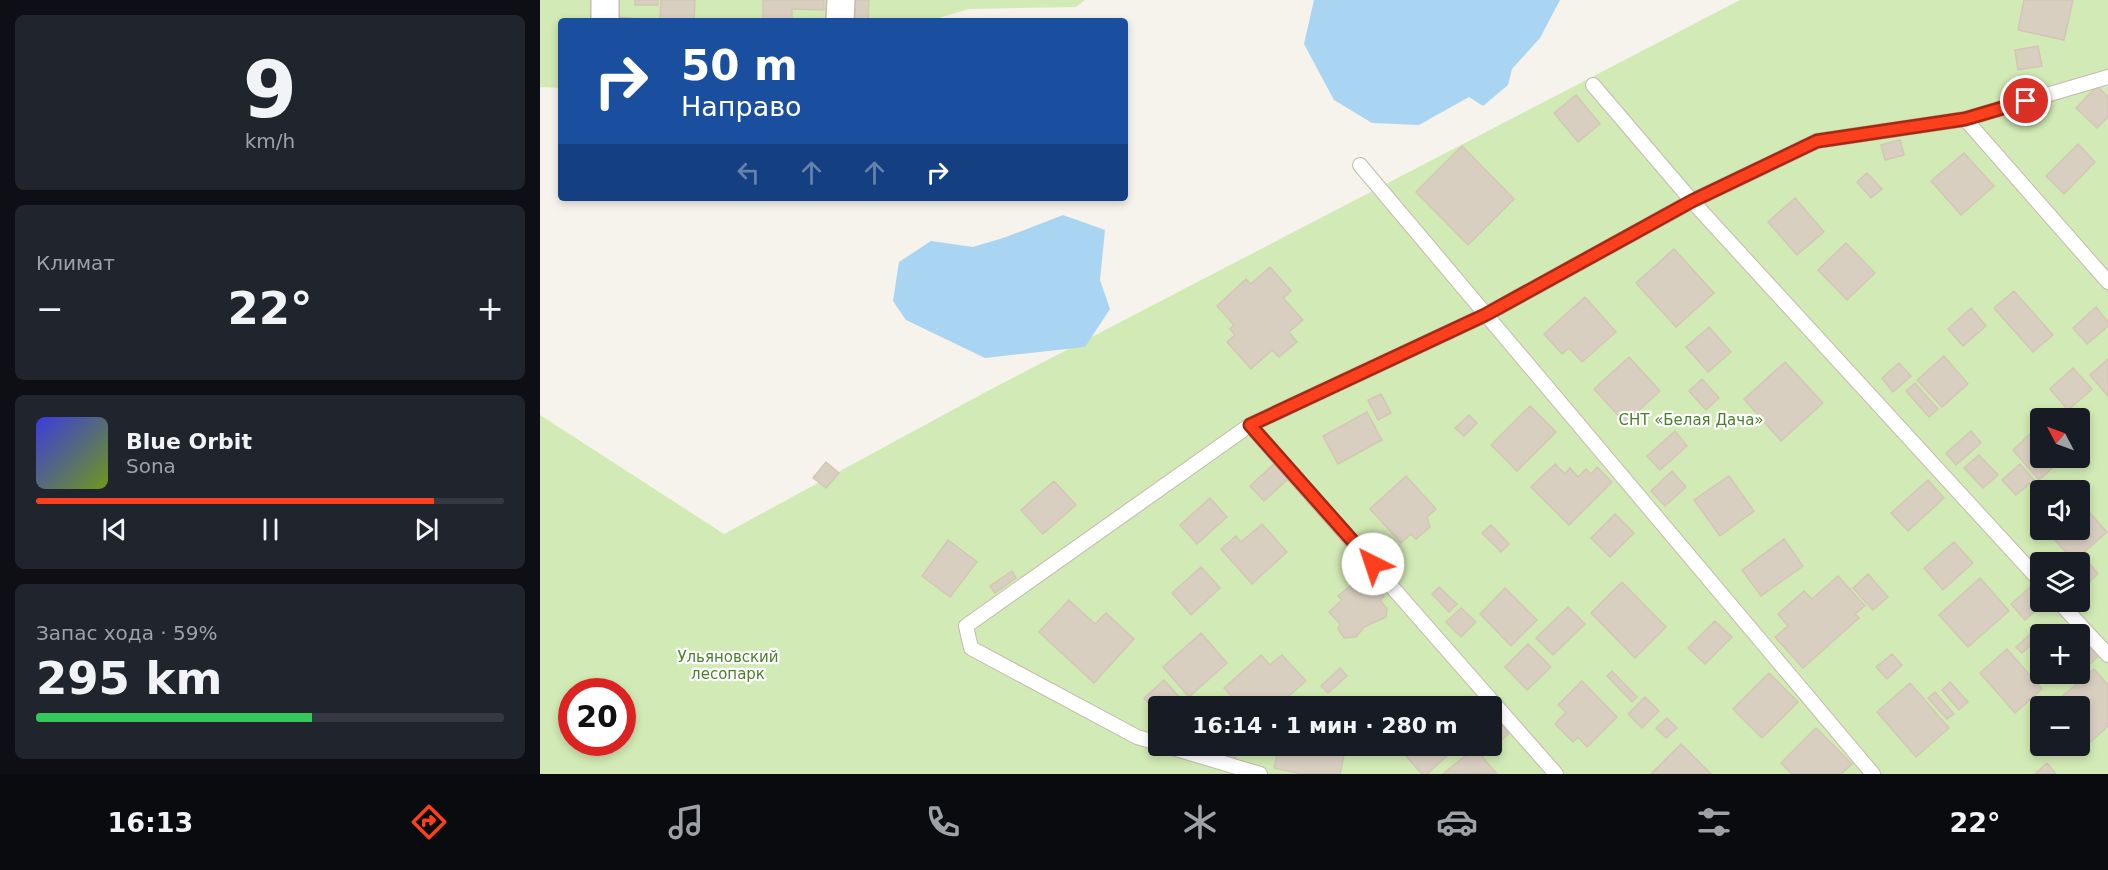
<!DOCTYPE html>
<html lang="ru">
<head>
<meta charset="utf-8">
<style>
	body { margin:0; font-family:"DejaVu Sans",sans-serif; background:#20242c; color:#f1f3f6; height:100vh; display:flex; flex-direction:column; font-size:22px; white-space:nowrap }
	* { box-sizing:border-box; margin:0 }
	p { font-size:20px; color:#9ea1a6 }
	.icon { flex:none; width:33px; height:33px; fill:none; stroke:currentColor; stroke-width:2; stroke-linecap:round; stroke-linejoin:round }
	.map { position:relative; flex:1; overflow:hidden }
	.sheet { display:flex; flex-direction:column; gap:15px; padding:15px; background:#0d0f14; width:540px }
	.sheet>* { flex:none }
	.hud { position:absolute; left:18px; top:18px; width:570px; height:183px; border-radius:6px; box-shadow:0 3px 9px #0003; background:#1a4fa0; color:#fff; overflow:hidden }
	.needle { width:39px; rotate:311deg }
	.buttons { position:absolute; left:1490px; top:408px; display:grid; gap:12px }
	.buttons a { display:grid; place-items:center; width:60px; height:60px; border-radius:6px; background:#171b24; box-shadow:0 3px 9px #0003; font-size:30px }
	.speed { position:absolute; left:18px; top:678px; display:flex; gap:12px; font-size:30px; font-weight:700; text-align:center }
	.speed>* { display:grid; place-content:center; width:78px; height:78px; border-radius:50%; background:#171b24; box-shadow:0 3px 9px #0003; line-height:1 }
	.speed .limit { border:9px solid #d22; background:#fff; color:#111 }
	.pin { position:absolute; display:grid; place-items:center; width:51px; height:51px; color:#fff; margin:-26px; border:3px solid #fff; border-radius:50%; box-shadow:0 2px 6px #0007 }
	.me { position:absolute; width:66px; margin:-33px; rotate:319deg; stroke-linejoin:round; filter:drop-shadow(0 0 4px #0008) }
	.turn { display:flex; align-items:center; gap:21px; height:126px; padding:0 24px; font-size:27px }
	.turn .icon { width:78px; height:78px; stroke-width:2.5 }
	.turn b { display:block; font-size:42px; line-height:51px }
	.lanes { display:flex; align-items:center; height:57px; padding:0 24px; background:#0003; justify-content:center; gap:30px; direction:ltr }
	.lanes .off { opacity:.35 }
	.big { font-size:45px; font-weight:800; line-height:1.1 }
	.sheet .card { flex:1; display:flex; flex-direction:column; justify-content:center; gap:9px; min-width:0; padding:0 21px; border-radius:9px; background:#20242c }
	.sheet .dial { align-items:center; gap:0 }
	.dial b { font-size:78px; line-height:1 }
	.song { display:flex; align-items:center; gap:18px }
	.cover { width:72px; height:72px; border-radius:9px; background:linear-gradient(135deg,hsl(240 70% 55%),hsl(80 70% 35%)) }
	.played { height:6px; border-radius:3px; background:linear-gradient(90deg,#fc3f1d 85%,#363941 85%) }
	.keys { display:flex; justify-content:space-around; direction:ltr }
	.heat { display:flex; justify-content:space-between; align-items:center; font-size:33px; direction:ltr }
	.charge { height:9px; border-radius:4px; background:linear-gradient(90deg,#34c759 59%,#363941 0) }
	.trip { position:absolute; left:608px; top:696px; width:354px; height:60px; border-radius:6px; background:#171b24; box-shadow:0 3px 9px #0003; font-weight:800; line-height:60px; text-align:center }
	.dock { display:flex; height:96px; justify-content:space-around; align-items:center; background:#090b0e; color:#9ea1a6 }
	.dock .icon { width:42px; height:42px }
	.dock .current { color:#fc3f1d }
	.dock b { font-size:27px; color:#f1f3f6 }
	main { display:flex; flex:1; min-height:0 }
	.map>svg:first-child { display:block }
	.green { fill:#d2eab5; fill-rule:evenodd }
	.water { fill:#a9d4f2 }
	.building { fill:#d8cfc1; stroke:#d3c7b4; stroke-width:1.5 }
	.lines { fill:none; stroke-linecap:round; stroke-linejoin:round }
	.lane-casing { stroke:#c2bbae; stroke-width:16 }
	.street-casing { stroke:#c2bbae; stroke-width:30 }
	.lane { stroke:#fff; stroke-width:14 }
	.street { stroke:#fff; stroke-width:27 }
	.route-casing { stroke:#a42913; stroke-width:15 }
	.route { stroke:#fc3f1d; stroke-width:10 }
	.labels { text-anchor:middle; stroke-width:4.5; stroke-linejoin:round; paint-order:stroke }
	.park-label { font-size:15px; fill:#4a7f2a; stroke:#fff }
</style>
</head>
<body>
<main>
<section class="sheet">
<div class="card dial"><b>9</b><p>km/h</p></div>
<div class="card"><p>Климат</p>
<div class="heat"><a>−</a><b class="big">22°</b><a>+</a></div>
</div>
<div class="card">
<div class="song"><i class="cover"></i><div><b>Blue Orbit</b><p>Sona</p></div></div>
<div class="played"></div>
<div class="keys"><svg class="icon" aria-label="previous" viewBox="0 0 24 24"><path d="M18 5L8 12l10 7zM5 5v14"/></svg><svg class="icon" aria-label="pause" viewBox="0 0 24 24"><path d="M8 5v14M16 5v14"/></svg><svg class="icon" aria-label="next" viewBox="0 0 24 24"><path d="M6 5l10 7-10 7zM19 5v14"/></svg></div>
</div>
<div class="card"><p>Запас хода · 59%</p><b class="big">295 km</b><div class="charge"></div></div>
</section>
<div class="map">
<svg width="1568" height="774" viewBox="0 0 1568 774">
	<rect width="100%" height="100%" fill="#f6f3ec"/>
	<path class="green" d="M0 0H545L536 7 429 9 389 21H21V88L0 87Z
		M1200 0H1568V774H0V415L184 534 442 394ZM1500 418H1539V458H1500ZM1500 490H1539V530H1500ZM1500 562H1539V602H1500ZM1500 634H1539V674H1500ZM32 692H82V742H32ZM618 706H951V746H618ZM1500 706H1539V746H1500Z"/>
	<path class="water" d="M774 0H1020L1000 38 972 69 968 85 943 106 929 97 879 125 832 123 794 100 764 44Z
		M523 215 565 230 560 280 570 309 545 347 445 358 366 320 353 301 359 262 391 241 433 247 466 237Z"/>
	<path class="building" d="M95 0H118V5H95Z
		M121 0H155L154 21 120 20Z
		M223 0H284V10L252 9V21H223Z
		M312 0H329L328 21H311Z
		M1484 0H1533L1524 40 1478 30Z
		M75 17 92 18V21H74Z
		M1498 46 1502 66 1478 70 1475 50Z
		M1557 86 1568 97V117L1557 128 1536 108Z
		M1036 95 1060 124 1038 142 1014 113Z
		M1360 140 1364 155 1345 160 1341 145Z
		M1538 144 1555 162 1524 194 1506 176Z
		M922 146 974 199 928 245 876 192Z
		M1424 153 1454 186 1421 215 1391 181Z
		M1327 173 1342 189 1331 198 1317 182Z
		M1255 198 1284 232 1257 255 1228 222Z
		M1306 243 1335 273 1307 300 1278 270Z
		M1134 249 1174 293 1136 327 1096 283Z
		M730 267 751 291 743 298 763 320 749 332 757 342 739 357 732 350 711 369 687 342 695 335 690 329 694 325 677 306 706 279 711 284Z
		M1474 291 1513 335 1493 352 1454 308Z
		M1045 297 1076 332 1042 362 1029 348 1022 354 1004 334Z
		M1556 307 1568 322V326L1547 344 1533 328Z
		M1431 308 1446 326 1423 346 1408 329Z
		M1169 327 1191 352 1168 372 1146 347Z
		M1404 356 1428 384 1402 407 1377 380Z
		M1089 357 1120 391 1085 423 1054 389Z
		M1568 359V396L1550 375Z
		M1245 362 1283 403 1241 441 1204 399Z
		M1359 363 1371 376 1353 392 1342 378Z
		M1533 368 1552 389 1528 410 1510 389Z
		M1162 379 1179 398 1166 410 1149 391Z
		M1375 383 1398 409 1389 417 1366 391Z
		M841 394 851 413 838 420 828 400Z
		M990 406 1016 432 977 471 951 445Z
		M827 412 842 440 798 464 783 436Z
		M929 415 937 423 924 436 915 428Z
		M1135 431 1147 446 1120 470 1107 456Z
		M1431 431 1441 443 1416 465 1406 453Z
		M1493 431 1500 439V458H1517L1520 461 1499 480 1473 450Z
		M1439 455 1458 475 1443 488 1424 468Z
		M286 462 299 473 286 488 273 478Z
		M734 464 748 479 724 501 710 486Z
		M1015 464 1025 474 1030 468 1038 477 1046 469 1051 474 1057 467 1072 482 1029 525 991 487Z
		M1480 464 1494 480 1476 495 1462 480Z
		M1132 471 1146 487 1125 506 1111 491Z
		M866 476 896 509 887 517 890 527 876 539 871 534 861 543 830 509Z
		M1189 476 1214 511 1180 536 1154 500Z
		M1388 480 1404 498 1368 531 1351 513Z
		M514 481 536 505 503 534 481 510Z
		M670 498 687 517 657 544 640 525Z
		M1548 511 1567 532 1534 561 1515 540 1527 530H1539V518Z
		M1075 514 1094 533 1070 557 1051 538Z
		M722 524 747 552 712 584 681 549 696 536 701 542Z
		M951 525 969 544 961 552 942 533Z
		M1244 539 1263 566 1221 596 1202 570Z
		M408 540 437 562 410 597 382 576Z
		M1414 542 1433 563 1403 590 1384 568Z
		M1549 563 1558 574 1539 591V572Z
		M661 567 680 588 651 615 632 593Z
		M472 571 476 578 455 593 450 586Z
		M1328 574 1348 597 1333 610 1313 588Z
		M1298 576 1325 606 1315 614 1319 618 1263 668 1235 637 1248 626 1238 614 1264 591 1272 599Z
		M828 577 844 596 840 600 847 609 846 617 824 627 816 637 804 638 798 629 800 624 789 612 802 600 798 596 811 585 815 589Z
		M1440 578 1469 611 1428 647 1399 615Z
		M1082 582 1126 627 1095 658 1051 613Z
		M1496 582 1500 586V602H1505L1485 620 1471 604Z
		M899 587 917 604 909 612 892 594Z
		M965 588 997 620 971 646 940 614Z
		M529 600 555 624 566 613 594 639 554 683 499 632Z
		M1028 607 1045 624 1013 655 996 638Z
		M921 608 936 622 921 637 906 622Z
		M1175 621 1192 637 1165 664 1148 648Z
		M1533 628 1559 656 1538 674 1539 634H1526Z
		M1495 630 1500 637 1482 653 1476 647Z
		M661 633 687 663 649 697 623 667Z
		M988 644 1011 667 987 690 965 667Z
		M1467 649 1502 689 1475 713 1440 673Z
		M1352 654 1362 665 1347 679 1336 667Z
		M721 655 730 665 742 655 766 681 737 706H700L684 688Z
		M800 668 807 676 788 693 781 686Z
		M1554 669 1568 685V726L1545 747 1539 740V706H1511Z
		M1072 671 1097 697 1092 702 1067 676Z
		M1229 673 1258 702 1222 738 1193 709Z
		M624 680 641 699 632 706H618V714L604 698Z
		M1042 681 1077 717 1047 747 1038 737 1033 742 1015 724 1026 712 1018 705Z
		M1410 682 1428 702 1419 710 1402 690Z
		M1370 683 1409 728 1376 757 1337 712Z
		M1395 692 1414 714 1407 719 1388 698Z
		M1105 697 1119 711 1102 728 1088 714Z
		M952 713 969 734 953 747 951 744Z
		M1127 718 1137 728 1126 738 1116 728Z
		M1276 728 1312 764 1301 774H1252L1241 763Z
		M1141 744 1171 774H1111Z
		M670 746H702L692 764 667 751Z
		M739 746H806L800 774H762L734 768Z
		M857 746H918L887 774H882Z
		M935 748 956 773 903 774Z
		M1507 763 1516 774H1495Z"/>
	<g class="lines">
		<g class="lane-casing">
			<path id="lane" d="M1053 85 1152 201 1500 581
				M1425 119 1568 282
				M820 165 1333 774
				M710 425 1016 774
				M1519 602 1568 655
				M618 743 597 737 431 648 426 626 710 425 945 315 1152 201 1277 141 1425 119 1568 77
				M626 746 720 774"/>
		</g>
		<g class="street-casing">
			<path id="street" d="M65 0V21
				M300 21 301 0"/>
		</g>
		<use href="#lane" class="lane"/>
		<use href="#street" class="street"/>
	</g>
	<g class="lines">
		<g class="route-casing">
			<path id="route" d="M833 564 710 425 945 315 1152 201 1277 141 1425 119 1486 101"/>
		</g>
		<use href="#route" class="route"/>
	</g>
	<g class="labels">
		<g class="park-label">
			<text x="1151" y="425">СНТ «Белая Дача»</text>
			<text x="188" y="662">Ульяновский<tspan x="188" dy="17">лесопарк</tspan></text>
		</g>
	</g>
</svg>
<div class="buttons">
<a><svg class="needle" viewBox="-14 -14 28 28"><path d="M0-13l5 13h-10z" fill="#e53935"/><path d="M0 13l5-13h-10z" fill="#9ea1a6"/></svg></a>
<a><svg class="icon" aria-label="sound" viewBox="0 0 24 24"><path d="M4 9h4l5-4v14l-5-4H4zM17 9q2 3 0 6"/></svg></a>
<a><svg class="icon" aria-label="layers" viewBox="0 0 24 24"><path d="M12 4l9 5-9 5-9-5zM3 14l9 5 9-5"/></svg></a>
<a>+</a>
<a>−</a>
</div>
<div class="speed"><div class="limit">20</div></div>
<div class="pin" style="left:1486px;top:101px;background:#d93025"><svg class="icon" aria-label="arrive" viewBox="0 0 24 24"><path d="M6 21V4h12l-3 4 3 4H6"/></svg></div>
<svg class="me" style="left:833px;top:564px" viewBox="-20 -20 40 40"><circle r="19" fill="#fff"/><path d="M0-13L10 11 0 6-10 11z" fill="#fc3f1d"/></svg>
<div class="trip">16:14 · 1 мин · 280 m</div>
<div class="hud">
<div class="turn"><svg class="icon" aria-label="right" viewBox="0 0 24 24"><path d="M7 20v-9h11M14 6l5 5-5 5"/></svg><div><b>50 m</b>Направо</div></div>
<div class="lanes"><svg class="icon off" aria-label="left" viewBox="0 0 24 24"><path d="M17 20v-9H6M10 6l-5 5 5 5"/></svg><svg class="icon off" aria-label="ahead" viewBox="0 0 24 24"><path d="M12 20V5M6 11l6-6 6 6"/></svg><svg class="icon off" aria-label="ahead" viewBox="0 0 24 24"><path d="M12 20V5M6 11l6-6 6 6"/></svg><svg class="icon" aria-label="right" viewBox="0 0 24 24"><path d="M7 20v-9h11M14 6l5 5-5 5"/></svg></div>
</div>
</div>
</main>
<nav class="dock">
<b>16:13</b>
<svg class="icon current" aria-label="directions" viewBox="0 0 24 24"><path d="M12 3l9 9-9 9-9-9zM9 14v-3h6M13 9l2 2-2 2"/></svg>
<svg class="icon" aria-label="music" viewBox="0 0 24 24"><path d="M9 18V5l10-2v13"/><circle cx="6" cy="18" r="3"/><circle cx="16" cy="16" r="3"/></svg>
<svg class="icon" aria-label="phone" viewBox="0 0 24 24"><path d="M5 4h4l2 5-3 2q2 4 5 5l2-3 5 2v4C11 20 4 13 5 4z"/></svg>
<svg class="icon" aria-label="climate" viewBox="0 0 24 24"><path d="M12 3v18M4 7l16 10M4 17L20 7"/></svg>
<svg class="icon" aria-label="car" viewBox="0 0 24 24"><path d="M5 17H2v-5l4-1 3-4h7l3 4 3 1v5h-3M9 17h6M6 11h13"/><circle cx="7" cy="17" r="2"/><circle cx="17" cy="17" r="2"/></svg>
<svg class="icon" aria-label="filters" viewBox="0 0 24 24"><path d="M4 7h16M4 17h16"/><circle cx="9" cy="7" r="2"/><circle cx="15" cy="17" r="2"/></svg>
<b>22°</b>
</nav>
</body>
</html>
